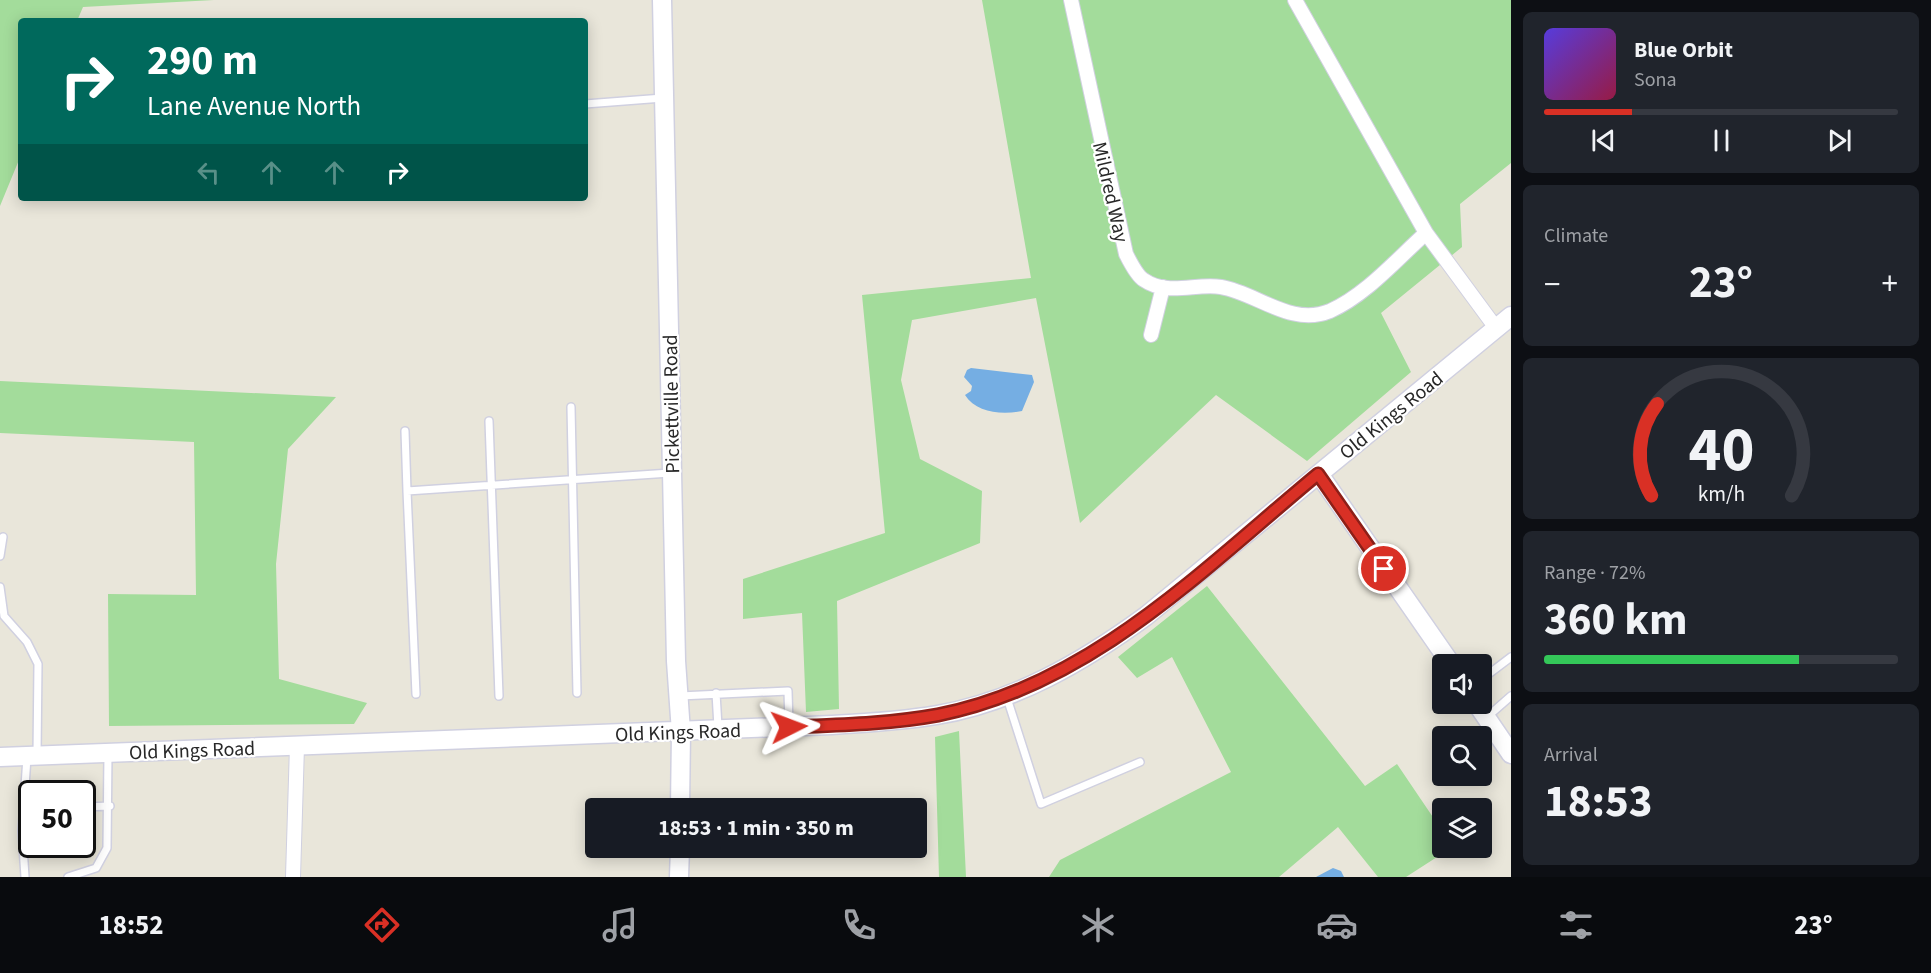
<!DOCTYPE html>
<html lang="en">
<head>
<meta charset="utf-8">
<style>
	body { margin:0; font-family:"Source Sans 3",sans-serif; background:#20242c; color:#f1f3f6; height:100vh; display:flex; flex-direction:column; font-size:22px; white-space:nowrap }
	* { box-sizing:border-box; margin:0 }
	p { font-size:20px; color:#9ea1a6 }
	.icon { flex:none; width:33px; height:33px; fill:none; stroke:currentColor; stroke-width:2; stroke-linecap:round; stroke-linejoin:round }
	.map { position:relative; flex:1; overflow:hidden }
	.details { display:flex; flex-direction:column; gap:12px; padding:12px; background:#0d0f14; width:420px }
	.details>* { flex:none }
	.hud { position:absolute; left:18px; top:18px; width:570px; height:183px; border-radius:6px; box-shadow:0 3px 15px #0003; background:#00695c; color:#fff; overflow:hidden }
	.buttons { position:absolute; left:1432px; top:654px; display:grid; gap:12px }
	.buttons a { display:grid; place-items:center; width:60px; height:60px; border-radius:6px; background:#171b24; box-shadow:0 3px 15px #0003; font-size:30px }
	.speed { position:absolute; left:18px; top:780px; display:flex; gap:12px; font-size:30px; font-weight:700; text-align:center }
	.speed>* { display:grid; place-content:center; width:78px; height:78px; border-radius:50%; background:#171b24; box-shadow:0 3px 15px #0003; line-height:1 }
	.speed .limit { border:3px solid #111; border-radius:9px; background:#fff; color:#111 }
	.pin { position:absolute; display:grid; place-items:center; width:51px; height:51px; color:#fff; margin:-26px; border:3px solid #fff; border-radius:50%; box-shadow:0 2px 6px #0007 }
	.me { position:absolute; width:66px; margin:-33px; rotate:87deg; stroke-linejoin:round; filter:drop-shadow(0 0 4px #0008) }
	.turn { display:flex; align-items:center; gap:21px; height:126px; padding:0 30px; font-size:27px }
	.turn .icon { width:78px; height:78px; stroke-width:2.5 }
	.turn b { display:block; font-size:42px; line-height:51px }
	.lanes { display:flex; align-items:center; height:57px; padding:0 30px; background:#0003; justify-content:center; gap:30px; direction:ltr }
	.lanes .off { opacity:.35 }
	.big { font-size:45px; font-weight:700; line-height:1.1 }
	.details .tile { flex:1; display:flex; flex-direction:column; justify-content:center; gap:9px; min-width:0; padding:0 21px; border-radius:9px; background:#20242c }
	.details .dial { align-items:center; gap:0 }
	.dial svg { height:156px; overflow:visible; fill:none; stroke:#363941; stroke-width:7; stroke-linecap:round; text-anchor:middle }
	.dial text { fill:#f1f3f6; stroke:none }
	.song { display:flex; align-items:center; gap:18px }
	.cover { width:72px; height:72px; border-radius:9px; background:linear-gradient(135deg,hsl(250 70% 55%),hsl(340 70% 35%)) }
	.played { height:6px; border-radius:3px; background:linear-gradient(90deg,#d93025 25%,#363941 25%) }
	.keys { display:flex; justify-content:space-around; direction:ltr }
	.heat { display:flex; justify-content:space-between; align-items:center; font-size:33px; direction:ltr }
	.charge { height:9px; border-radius:4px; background:linear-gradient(90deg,#34c759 72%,#363941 0) }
	.trip { position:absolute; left:585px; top:798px; width:342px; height:60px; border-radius:6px; background:#171b24; box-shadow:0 3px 15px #0003; font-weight:700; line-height:60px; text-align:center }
	.tab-bar { display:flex; height:96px; justify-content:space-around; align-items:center; background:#090b0e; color:#9ea1a6 }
	.tab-bar .icon { width:42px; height:42px }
	.tab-bar .active { color:#d93025 }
	.tab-bar b { font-size:27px; color:#f1f3f6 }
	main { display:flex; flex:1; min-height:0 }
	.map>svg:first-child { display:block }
	.green { fill:#a3dc9b }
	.water { fill:#75aee3 }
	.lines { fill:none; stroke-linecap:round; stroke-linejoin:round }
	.lane-casing { stroke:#d0d0e0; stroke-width:10 }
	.street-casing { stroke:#d0d0e0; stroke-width:16 }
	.secondary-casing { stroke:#d0d0e0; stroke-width:21 }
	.lane { stroke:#fff; stroke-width:7 }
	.street { stroke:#fff; stroke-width:14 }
	.secondary { stroke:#fff; stroke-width:18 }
	.route-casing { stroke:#8d1f18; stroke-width:15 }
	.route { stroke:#d93025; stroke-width:10 }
	.labels { text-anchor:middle; stroke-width:4.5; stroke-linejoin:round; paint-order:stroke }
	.street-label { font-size:20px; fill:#282828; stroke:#fff }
</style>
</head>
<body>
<main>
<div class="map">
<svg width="1511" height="877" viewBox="0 0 1511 877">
	<rect width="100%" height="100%" fill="#e9e6da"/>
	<path class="green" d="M0 0H214L83 7 77 21H21V155L0 206Z
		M982 0H1511V163L1460 204 1462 247 1381 313 1411 372 1307 461 1216 395 1080 523 1036 298 912 320 901 380 920 459 982 491 980 543 837 601 839 709 806 712 802 613 743 619V579L885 533 862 295 1031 278Z
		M0 381 336 397 288 449 276 564 279 679 367 703 354 724 109 726 108 594 196 595 194 442 0 433Z
		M1207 586 1365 786 1397 764 1443 832V848H1451L1406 877H1378L1338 827 1279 877H1049L1060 860 1231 772 1172 657 1137 678 1118 657Z
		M959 731 966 877H939L935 737Z"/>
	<path class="water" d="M971 368 1032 375 1034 382 1022 411C1002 415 976 413 965 395L971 391 972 386 964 377 967 370Z
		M1333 868 1341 871 1344 877H1316Z"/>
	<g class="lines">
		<g class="lane-casing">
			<path id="lane" d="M585 104 663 98
				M571 407 577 693
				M489 421 499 696
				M405 431 407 491
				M0 556 3 537
				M0 587 4 616 27 642 38 664 37 754
				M1482 679 1511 657
				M716 693 718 727
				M416 694 407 491 670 473
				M680 696 788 691 789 725
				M1007 698 1041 804 1140 762
				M1487 717 1511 696
				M82 807 110 806
				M25 877 22 831 27 757
				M68 877 96 868 107 848 108 754"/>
		</g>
		<g class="street-casing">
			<path id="street" d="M1071 0 1126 254C1130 262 1137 276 1144 280 1167 296 1196 283 1221 287 1257 293 1291 327 1330 311 1366 295 1397 259 1426 233
				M1295 0 1426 233 1496 328
				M1151 335 1163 287
				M293 877 297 746"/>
		</g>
		<g class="secondary-casing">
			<path id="secondary" d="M662 0 676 661 681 732 680 808
				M1319 474 1451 664
				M1477 704 1511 754
				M0 757 832 725C867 723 902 721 937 715 1014 702 1083 662 1146 616L1511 316
				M679 877 680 848"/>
		</g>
		<use href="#lane" class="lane"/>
		<use href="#street" class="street"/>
		<use href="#secondary" class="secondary"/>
	</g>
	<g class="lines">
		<g class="route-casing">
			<path id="route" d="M789 727C838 725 889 724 938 715 1091 685 1203 569 1318 474L1384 569"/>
		</g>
		<use href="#route" class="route"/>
	</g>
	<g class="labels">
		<g class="street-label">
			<text transform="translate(1111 192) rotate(77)" y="7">Mildred Way</text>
			<text transform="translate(671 404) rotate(-91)" y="7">Pickettville Road</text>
			<text transform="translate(1391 415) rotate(-39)" y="7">Old Kings Road</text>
			<text transform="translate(678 732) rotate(-2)" y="7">Old Kings Road</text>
			<text transform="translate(192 750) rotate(-2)" y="7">Old Kings Road</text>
		</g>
	</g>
</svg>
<div class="buttons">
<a><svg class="icon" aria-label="sound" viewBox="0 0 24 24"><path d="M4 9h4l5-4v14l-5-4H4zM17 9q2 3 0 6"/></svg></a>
<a><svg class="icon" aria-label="search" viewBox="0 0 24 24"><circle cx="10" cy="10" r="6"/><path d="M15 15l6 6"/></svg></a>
<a><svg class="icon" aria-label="layers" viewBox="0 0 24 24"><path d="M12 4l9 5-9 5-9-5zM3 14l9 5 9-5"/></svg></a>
</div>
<div class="speed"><div class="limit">50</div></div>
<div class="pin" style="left:1384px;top:569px;background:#d93025"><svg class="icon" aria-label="arrive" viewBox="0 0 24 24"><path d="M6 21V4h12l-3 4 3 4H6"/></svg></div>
<svg class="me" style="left:789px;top:727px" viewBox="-20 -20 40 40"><path d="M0-17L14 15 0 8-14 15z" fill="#d93025" stroke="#fff" stroke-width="4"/></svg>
<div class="trip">18:53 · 1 min · 350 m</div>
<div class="hud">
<div class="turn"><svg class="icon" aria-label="right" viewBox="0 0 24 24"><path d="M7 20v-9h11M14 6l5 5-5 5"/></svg><div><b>290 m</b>Lane Avenue North</div></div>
<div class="lanes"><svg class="icon off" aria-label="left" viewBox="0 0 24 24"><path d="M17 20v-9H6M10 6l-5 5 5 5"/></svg><svg class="icon off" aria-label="ahead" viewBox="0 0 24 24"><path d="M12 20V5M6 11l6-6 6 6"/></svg><svg class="icon off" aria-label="ahead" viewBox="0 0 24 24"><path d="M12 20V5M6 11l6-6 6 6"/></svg><svg class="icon" aria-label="right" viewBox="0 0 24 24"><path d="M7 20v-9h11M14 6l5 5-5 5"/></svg></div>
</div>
</div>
<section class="details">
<div class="tile">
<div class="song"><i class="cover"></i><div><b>Blue Orbit</b><p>Sona</p></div></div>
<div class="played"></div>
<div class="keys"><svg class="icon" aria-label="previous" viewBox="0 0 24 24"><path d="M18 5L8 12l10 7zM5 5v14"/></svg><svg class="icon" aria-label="pause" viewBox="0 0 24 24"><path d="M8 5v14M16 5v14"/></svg><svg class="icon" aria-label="next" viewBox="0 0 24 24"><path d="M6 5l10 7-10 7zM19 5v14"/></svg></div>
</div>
<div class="tile"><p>Climate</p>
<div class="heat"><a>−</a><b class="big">23°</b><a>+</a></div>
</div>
<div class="tile dial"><svg viewBox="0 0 100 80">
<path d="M14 69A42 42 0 1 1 86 69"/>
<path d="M14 69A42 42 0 0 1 17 22" stroke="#d93025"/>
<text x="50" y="56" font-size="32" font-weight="700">40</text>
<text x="50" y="72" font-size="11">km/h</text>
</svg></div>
<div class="tile"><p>Range · 72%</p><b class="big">360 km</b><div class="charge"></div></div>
<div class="tile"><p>Arrival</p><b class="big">18:53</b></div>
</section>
</main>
<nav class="tab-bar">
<b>18:52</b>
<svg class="icon active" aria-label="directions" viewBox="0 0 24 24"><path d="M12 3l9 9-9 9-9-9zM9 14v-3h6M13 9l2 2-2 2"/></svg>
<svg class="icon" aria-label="music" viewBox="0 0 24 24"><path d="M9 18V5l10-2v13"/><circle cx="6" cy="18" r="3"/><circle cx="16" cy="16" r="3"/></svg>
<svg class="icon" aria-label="phone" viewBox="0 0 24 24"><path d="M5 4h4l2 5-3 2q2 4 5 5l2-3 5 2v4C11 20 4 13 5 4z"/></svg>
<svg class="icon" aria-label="climate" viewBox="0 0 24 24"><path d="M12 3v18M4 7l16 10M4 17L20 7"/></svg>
<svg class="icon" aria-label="car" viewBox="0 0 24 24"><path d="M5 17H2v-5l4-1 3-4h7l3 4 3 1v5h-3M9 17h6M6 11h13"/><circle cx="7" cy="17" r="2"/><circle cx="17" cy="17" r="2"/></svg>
<svg class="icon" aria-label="filters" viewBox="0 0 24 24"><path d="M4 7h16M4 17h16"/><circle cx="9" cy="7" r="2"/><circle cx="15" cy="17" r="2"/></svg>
<b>23°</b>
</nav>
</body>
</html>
